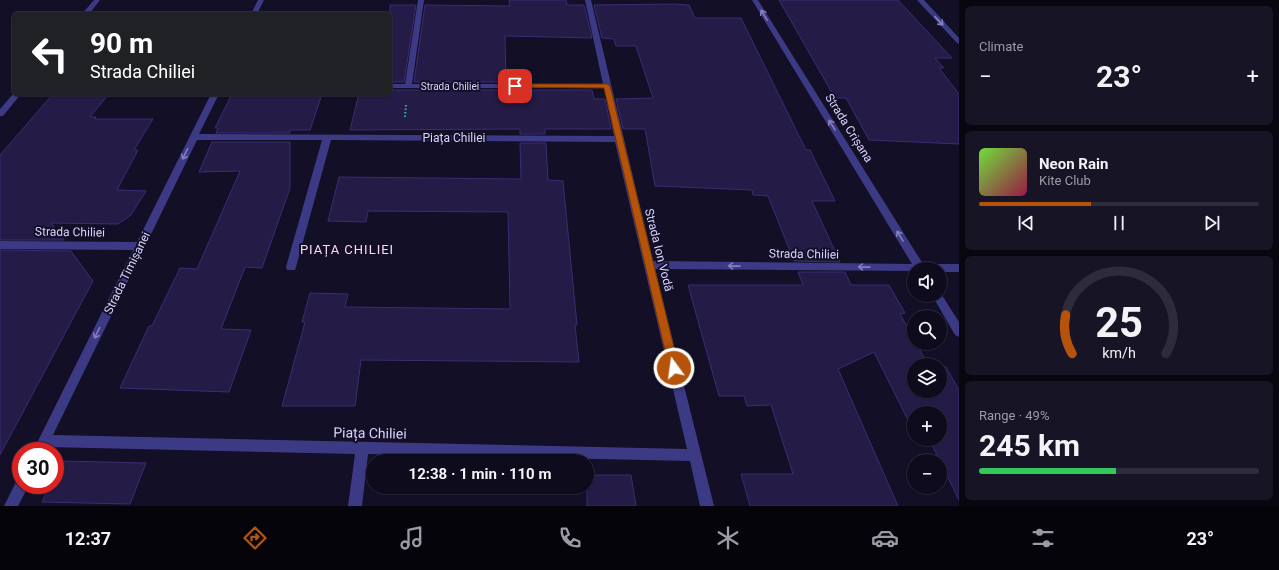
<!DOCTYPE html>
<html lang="en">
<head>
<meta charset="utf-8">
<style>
	body { margin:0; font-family:Roboto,sans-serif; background:#171425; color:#f1f3f6; height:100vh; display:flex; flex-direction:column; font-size:15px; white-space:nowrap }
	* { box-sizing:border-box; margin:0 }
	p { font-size:13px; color:#9b9ba3 }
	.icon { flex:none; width:22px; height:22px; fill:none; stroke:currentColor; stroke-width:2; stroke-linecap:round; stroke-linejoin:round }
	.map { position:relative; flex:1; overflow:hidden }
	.details { display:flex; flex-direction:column; gap:6px; padding:6px; background:#08060f; width:320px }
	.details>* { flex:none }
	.top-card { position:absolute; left:12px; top:12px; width:380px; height:84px; border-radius:6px; box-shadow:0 1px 3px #0004,0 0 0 1px #2e2b3b; background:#202124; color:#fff; overflow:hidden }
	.buttons { position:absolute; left:907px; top:262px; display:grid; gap:8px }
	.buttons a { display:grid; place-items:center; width:40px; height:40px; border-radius:50%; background:#0e0b1c; box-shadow:0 1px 3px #0004,0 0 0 1px #2e2b3b; font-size:20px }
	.speed { position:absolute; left:12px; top:442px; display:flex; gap:8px; font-size:20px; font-weight:700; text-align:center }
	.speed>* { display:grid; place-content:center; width:52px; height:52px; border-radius:50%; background:#0e0b1c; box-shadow:0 1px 3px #0004,0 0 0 1px #2e2b3b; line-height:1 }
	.speed .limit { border:6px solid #d22; background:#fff; color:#111 }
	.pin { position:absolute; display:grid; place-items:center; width:34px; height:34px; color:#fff; margin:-17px; border-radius:8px; box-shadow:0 2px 6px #0006 }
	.me { position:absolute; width:44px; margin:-22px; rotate:346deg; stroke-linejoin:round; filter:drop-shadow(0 0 3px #0008) }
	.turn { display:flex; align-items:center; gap:14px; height:84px; padding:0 12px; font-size:18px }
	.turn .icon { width:52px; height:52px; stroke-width:2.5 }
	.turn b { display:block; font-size:28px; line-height:34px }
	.big { font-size:30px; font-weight:700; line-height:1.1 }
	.details .widget { flex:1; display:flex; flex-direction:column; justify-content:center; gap:6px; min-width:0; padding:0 14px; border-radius:6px; background:#171425 }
	.details .dial { align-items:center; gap:0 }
	.dial svg { height:104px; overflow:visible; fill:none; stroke:#2e2b3b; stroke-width:7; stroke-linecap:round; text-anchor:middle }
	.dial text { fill:#f1f3f6; stroke:none }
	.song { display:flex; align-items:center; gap:12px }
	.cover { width:48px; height:48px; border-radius:6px; background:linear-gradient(135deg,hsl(100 70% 55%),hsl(340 70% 35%)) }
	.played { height:4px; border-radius:2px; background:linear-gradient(90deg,#b45309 40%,#2e2b3b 40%) }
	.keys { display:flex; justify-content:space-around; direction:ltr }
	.heat { display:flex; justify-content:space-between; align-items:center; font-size:22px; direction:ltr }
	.charge { height:6px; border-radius:3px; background:linear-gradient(90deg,#34c759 49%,#2e2b3b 0) }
	.trip { position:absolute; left:366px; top:454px; width:228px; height:40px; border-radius:20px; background:#0e0b1c; box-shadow:0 1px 3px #0004,0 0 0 1px #2e2b3b; font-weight:700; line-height:40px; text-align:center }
	.dock { display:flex; height:64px; justify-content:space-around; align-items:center; background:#06040b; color:#9b9ba3 }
	.dock .icon { width:28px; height:28px }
	.dock .active { color:#b45309 }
	.dock b { font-size:18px; color:#f1f3f6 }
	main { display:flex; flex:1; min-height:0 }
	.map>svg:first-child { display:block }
	.building { fill:#241b47; stroke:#3b2d73 }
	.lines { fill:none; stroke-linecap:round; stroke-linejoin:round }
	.path { stroke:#2fb8b0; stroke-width:2; stroke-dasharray:1.5 2; stroke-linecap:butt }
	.minor { fill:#3d3a85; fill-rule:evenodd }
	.oneway { stroke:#837fbc }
	.route { fill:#b45309; stroke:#753606 }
	.labels { text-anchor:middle; stroke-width:4; stroke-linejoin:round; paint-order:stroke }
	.far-street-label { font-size:10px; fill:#d9d4ff; stroke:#130f26 }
	.street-label { font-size:12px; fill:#d9d4ff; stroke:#130f26 }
	.neighbourhood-label { font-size:13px; letter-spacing:1px; fill:#ffd6f0; stroke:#130f26 }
	.near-street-label { font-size:14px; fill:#d9d4ff; stroke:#130f26 }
</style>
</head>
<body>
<main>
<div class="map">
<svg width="959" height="506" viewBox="0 0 959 506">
	<rect width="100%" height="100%" fill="#130f26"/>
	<path class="building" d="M509 0H566L567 5H584L592 38 505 36 506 82H414L425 5 510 6Z
		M779 0H898L952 58H935L944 68H939L959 94V144L869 140 846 98H835Z
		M673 4 689 5 695 18H741L806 150H810L835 201H812L840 262 794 261 768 196 753 195 752 190 655 186 645 129H623L616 99 653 98 636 46H616L614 39 602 38 594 5Z
		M390 5H416L404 82H390Z
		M390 90H592L594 99H605L611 129H545V134H520V129L350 130 359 94H390Z
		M53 94 107 96 90 117H96L95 119H153L134 150H138L117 190 146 191 131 215 118 224 51 223 64 240H0V155Z
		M232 94H322L310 130H290V133H216L218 128H215Z
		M212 142H290V188L262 268 245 267 221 329 251 330 229 392 120 388 149 326H152L180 268 197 269 240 171 199 172Z
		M520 143H546L548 180 563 181 577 325H575L579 362 361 360 355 406H282L305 322H302L310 293 348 294 345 307 510 309 508 212 368 211 366 222 328 221 339 177 521 179Z
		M0 250 71 251 93 281 0 455Z
		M798 272H845L851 285H889L905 313 900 314 914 339V343H916L928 365H914V391H940V367H946L959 390V500L929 439H940V413H916L914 409V432L874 352 838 369 898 506H750L741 474H793L771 405 747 406 744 396H719L688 285H803Z
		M62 461 146 463 130 504 42 502 50 485H55V476Z
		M587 475H631L636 506H587Z"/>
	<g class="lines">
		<path class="path" d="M405 117 406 104"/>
		<path class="minor" d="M94 0H100L89 14H82Z
			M258 0H264L257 14H251Z
			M418 0H424L412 84H603L585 0H591L653 261 912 264 752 0H758L923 264H959V272H940V269H914V271L655 269 714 506H700L690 461 368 454 362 506H348L355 454 48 447 46 451H33L133 250 0 249V241L137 242 211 94H219L199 134 614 136 604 88H390V84H405ZM197 140H322L286 267 287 270H295L296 267 331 140 615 142 687 449 53 435Z
			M917 0H924L959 38V44L957 43Z
			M14 93V94H21L3 116H0V109Z
			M940 292 959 322V337L955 335 932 295H940Z
			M21 479V485H29L18 506H4L17 480Z"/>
	</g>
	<defs><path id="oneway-shaft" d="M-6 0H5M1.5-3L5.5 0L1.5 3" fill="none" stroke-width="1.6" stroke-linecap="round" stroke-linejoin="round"/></defs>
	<g class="oneway">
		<use href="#oneway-shaft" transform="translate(764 15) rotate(-122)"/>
		<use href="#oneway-shaft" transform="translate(939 21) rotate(47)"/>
		<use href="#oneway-shaft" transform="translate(832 125) rotate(-122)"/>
		<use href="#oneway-shaft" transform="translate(185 154) rotate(116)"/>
		<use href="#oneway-shaft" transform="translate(900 236) rotate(-122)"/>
		<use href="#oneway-shaft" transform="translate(734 266) rotate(-179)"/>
		<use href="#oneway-shaft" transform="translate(864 267) rotate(-179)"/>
		<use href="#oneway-shaft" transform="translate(97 333) rotate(116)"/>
	</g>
	<path class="route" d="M515 84H607L610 86 679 368 678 371 674 372 670 371 669 368 604 88 513 87 512 86Z"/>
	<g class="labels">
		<g class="far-street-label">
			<text x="450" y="90">Strada Chiliei</text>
		</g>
		<g class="street-label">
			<text transform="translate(849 128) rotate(58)" y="4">Strada Crișana</text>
			<text x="454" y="142">Piața Chiliei</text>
			<text transform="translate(70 232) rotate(1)" y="4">Strada Chiliei</text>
			<text transform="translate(659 250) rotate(76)" y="4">Strada Ion Vodă</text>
			<text transform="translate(804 254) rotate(1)" y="4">Strada Chiliei</text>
			<text transform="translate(127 273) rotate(-64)" y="4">Strada Timișanei</text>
		</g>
		<g class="neighbourhood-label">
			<text x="347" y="254">PIAȚA CHILIEI</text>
		</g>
		<g class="near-street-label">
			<text transform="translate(370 433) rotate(1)" y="5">Piața Chiliei</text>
		</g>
	</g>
</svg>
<div class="buttons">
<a><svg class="icon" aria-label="sound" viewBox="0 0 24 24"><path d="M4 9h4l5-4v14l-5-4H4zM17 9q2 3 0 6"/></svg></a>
<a><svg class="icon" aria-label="search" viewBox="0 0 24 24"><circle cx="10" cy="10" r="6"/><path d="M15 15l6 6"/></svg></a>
<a><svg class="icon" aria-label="layers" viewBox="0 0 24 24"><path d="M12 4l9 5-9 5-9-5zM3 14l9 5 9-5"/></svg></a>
<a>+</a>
<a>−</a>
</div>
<div class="speed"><div class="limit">30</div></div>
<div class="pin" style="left:515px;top:86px;background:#d93025"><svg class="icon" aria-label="arrive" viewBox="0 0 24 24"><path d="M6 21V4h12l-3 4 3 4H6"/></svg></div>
<svg class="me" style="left:674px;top:368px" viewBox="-20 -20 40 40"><circle r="17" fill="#b45309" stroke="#fff" stroke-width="3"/><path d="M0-11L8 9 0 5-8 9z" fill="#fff"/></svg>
<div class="trip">12:38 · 1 min · 110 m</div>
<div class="top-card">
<div class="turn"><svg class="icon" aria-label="left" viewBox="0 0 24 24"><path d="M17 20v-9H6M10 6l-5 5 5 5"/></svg><div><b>90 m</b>Strada Chiliei</div></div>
</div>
</div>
<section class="details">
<div class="widget"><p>Climate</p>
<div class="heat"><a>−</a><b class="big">23°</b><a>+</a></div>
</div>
<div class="widget">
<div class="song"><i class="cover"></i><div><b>Neon Rain</b><p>Kite Club</p></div></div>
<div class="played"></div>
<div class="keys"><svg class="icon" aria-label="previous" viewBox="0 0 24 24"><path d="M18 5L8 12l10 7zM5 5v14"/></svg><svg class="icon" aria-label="pause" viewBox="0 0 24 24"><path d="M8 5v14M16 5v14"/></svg><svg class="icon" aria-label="next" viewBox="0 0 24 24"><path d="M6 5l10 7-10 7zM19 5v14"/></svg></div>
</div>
<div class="widget dial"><svg viewBox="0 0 100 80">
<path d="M14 69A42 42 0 1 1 86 69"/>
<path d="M14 69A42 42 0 0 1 9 39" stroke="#b45309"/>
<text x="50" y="56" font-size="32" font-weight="700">25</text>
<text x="50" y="72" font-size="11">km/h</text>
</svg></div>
<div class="widget"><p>Range · 49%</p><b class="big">245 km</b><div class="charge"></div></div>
</section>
</main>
<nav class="dock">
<b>12:37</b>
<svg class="icon active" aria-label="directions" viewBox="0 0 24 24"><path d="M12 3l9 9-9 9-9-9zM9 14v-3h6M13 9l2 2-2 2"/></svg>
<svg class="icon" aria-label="music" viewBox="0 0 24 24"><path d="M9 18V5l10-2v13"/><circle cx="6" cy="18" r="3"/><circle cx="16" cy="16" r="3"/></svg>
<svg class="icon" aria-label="phone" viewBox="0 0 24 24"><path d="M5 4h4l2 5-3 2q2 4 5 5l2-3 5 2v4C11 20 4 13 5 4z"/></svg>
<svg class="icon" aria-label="climate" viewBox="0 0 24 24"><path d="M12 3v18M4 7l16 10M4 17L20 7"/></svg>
<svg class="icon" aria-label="car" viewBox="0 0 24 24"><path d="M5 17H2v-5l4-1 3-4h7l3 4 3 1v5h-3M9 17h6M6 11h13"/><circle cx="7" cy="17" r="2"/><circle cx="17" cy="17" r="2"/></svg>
<svg class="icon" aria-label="filters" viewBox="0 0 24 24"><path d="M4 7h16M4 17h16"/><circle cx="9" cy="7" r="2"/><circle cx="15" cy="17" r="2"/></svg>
<b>23°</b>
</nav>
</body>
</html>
